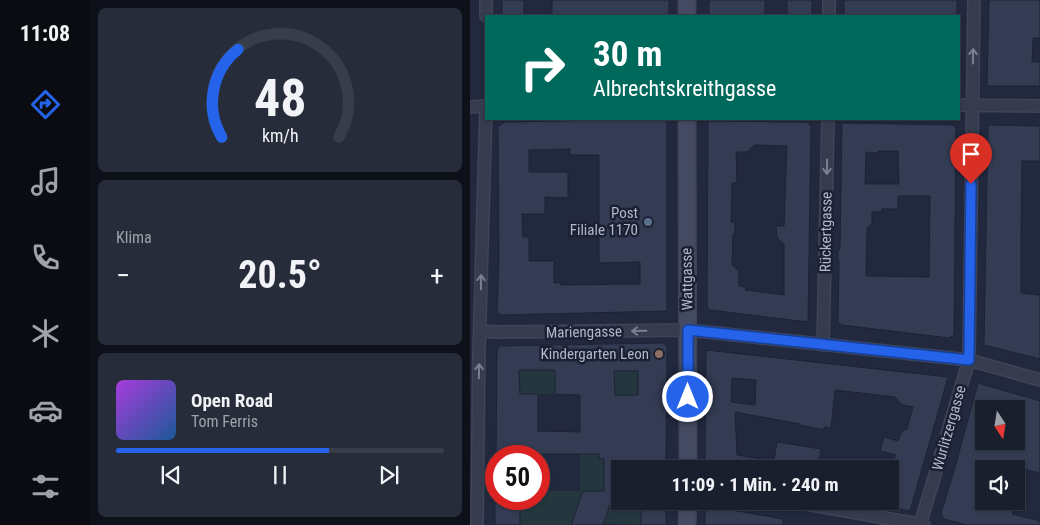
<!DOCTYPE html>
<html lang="de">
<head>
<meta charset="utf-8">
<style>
	body { margin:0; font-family:"Roboto Condensed",sans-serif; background:#272c3a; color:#f1f3f6; height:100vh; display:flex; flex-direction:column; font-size:19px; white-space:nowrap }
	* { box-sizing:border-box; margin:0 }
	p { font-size:16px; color:#9fa2aa }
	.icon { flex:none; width:28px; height:28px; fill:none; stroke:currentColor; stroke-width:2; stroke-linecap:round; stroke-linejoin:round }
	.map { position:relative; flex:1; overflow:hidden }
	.drawer { display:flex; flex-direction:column; gap:8px; padding:8px; background:#0e1119; width:380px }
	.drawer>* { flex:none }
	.guide { position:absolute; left:15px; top:15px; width:475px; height:105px; border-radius:0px; box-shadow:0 1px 4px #0004,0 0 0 1px #383d4a; background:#00695c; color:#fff; overflow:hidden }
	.needle { width:32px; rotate:168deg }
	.fabs { position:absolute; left:505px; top:400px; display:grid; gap:10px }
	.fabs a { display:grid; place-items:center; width:50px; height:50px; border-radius:0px; background:#1a1f2e; box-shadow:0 1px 4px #0004,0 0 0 1px #383d4a; font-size:25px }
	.speed { position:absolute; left:15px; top:445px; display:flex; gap:10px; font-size:25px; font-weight:700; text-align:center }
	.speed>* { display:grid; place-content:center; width:65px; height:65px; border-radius:50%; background:#1a1f2e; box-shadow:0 1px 4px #0004,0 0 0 1px #383d4a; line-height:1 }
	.speed .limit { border:8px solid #d22; background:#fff; color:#111 }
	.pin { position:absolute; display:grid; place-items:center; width:42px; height:42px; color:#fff; margin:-51px -21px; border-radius:50% 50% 50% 0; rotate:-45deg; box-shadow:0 0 5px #0007 }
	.pin .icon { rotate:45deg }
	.me { position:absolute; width:55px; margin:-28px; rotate:0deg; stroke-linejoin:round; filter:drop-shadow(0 0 4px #0008) }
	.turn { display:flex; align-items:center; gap:18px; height:105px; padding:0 25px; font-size:22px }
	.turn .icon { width:65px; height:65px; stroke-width:2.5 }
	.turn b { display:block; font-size:35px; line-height:42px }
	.big { font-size:38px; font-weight:700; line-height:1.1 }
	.drawer .widget { flex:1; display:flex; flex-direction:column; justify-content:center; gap:8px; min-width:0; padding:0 18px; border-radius:8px; background:#272c3a }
	.drawer .dial { align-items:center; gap:0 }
	.dial svg { height:130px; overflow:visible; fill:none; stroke:#383d4a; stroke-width:7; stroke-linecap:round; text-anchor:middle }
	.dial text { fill:#f1f3f6; stroke:none }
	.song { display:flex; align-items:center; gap:15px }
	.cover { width:60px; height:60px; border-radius:8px; background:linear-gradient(135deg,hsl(280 70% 55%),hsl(210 70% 35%)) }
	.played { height:5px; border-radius:2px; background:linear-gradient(90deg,#2563eb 65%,#383d4a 65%) }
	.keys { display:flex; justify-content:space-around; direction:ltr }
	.heat { display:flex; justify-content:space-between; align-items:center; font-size:28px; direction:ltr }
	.trip { position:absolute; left:141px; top:460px; width:288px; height:50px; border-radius:0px; background:#1a1f2e; box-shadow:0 1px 4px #0004,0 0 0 1px #383d4a; font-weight:700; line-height:50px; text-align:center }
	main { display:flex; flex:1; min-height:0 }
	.dock { display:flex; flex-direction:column; width:90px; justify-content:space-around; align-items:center; background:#0a0c12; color:#9fa2aa }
	.dock .icon { width:35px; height:35px }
	.dock .on { color:#2563eb }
	.dock b { font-size:22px; color:#f1f3f6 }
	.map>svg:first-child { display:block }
	.green { fill:#24373f }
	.building { fill:#343c54; stroke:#1d2335; fill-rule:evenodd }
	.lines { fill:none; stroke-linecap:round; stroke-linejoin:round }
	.street-casing { stroke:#3f4557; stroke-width:14 }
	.secondary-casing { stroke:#3f4557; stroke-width:19 }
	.street { stroke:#363c4e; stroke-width:11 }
	.secondary { stroke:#444a61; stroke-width:16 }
	.oneway { stroke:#7a8092 }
	.route-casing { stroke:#184099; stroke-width:12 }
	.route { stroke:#2563eb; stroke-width:9 }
	.service-dot { fill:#5c6f8a; stroke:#1b2133; stroke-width:2 }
	.education-dot { fill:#8d6e63; stroke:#1b2133; stroke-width:2 }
	.labels { text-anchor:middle; stroke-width:5; stroke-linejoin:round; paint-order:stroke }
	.poi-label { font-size:15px; fill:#b2b7c9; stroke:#1b2133; text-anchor:end }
	.street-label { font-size:15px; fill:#b2b7c9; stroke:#1b2133 }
</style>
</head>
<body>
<main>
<nav class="dock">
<b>11:08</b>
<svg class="icon on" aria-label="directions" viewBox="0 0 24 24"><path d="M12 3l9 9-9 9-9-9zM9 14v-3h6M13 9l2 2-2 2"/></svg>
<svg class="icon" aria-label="music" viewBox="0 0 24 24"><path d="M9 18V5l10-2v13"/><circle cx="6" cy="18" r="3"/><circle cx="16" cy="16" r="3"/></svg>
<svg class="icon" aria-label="phone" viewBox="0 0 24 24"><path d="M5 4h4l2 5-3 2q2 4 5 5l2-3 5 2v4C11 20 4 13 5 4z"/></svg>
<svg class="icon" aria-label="climate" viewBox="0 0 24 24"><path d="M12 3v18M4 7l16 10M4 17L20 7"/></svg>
<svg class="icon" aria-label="car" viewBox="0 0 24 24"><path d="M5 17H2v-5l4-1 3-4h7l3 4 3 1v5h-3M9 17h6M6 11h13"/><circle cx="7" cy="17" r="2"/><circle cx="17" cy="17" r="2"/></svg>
<svg class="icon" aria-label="filters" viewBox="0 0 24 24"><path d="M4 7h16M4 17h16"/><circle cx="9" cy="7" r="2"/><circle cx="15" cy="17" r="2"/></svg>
</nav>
<section class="drawer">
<div class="widget dial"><svg viewBox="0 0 100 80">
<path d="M14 69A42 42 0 1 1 86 69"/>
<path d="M14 69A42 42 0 0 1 24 15" stroke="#2563eb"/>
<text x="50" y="56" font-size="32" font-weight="700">48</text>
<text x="50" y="72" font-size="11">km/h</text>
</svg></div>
<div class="widget"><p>Klima</p>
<div class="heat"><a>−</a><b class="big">20.5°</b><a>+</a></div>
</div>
<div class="widget">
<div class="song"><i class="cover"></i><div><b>Open Road</b><p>Tom Ferris</p></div></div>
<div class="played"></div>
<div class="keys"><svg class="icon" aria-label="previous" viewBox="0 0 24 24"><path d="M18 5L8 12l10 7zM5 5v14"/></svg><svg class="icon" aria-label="pause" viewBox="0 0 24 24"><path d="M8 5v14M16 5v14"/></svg><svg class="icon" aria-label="next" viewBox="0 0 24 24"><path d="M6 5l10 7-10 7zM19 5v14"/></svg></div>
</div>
</section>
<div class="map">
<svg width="570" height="525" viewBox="0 0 570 525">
	<rect width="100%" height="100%" fill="#22293e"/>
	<path class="green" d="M168 368V382L171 395H141L145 389 144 371Z
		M85 370V394H50L49 371Z
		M110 427H129V459H134V491L101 525H50V499H69V491H110Z
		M145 491H150V501H171V525L134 523Z
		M241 501H256L280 506 279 513 240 506Z"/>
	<path class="building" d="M32 0H54V16H32Z
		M82 0H199V16H82Z
		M239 0H295V16H239Z
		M317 0H342V16H317Z
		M374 0H487V16H374Z
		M519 0H570V38H563L562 62H570V86H517Z
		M197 119V311L31 315 27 312 29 261 28 127 34 122ZM100 149V155H129V263L170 262V284L91 285V283H84V261H59V237H53L52 214H75V197L98 198V172H59V150Z
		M238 121 337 122 341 126 338 322 240 310 237 307ZM284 145 317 146 314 226H306L307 238 314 244V295L275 290 276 287 269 286V271L262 265 263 234H265V222H261L262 183H267L266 152H278Z
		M372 123 483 125 486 128 484 335 479 338 372 325 368 322 369 262 368 260V250L370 249ZM408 151H428L429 184H395L396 152 408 153ZM428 196H460L459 277 396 276 397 228 402 224V212H412V209H428Z
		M518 125 570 126V161H552L551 232V293L570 295V359L514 345Z
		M194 343 197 347 196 469H150V491H145L133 525H101L113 491H134V459H129V454H68V456H26L27 350 30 346ZM49 370H85V394L110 395V432L68 431V394H50ZM144 371H168V395H145Z
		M236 350 478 377 440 511 420 507V465L426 455 410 451 414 437 428 441 432 431 437 429 443 407 432 405 425 397 365 390 361 428 354 427V430L330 425V424L265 412 267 455 304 461 307 442 351 449 348 469H235ZM262 378 286 380 285 405 261 402Z
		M508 383 570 401V473L554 469H514V479L510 478V501L543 510 542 514 570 521V525H497L474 519 471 513 484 471ZM514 409H546V441H514Z
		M25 499H50V525H25Z
		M171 501H196V525H171Z
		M239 506 313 519V525H235V510Z"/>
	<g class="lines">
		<g class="street-casing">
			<path id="street" d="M16 16V0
				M359 16V0
				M489 105 570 106
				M0 107 16 106
				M10 331 27 332 218 330 499 360 570 380
				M353 345 358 119
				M319 501 454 525
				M7 525 9 352 16 107
				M450 525 499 360 504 0"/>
		</g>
		<g class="secondary-casing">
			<path id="secondary" d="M217 16V0
				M217 119 218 469
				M217 525 218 501"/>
		</g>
		<use href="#street" class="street"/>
		<use href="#secondary" class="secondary"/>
	</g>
	<defs><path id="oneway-shaft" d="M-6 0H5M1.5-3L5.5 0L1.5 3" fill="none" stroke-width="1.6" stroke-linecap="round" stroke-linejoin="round" transform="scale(1.25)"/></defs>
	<g class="oneway">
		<use href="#oneway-shaft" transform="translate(503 56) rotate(-89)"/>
		<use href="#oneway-shaft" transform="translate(357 167) rotate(91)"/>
		<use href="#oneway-shaft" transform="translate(11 282) rotate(-89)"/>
		<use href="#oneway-shaft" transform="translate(169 331) rotate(179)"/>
		<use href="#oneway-shaft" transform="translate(9 371) rotate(-89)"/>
	</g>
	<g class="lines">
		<g class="route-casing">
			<path id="route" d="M218 397V330L499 360 501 184"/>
		</g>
		<use href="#route" class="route"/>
	</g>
	<circle class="service-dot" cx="178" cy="222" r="5"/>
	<circle class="education-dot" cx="189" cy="354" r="5"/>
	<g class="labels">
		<g class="poi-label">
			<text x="168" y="218">Post<tspan x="168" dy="17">Filiale 1170</tspan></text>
			<text x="179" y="359">Kindergarten Leon</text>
		</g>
		<g class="street-label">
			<text transform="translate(356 232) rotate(-89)" y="5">Rückertgasse</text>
			<text transform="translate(217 279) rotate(-91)" y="5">Wattgasse</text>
			<text transform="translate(114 332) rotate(-1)" y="5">Mariengasse</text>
			<text transform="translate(479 428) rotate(-74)" y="5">Wurlitzergasse</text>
		</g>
	</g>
</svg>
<div class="fabs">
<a><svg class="needle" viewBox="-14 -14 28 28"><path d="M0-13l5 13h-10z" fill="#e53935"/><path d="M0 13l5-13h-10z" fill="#9fa2aa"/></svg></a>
<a><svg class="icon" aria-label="sound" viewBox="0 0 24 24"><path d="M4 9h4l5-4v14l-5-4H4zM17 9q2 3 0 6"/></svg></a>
</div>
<div class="speed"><div class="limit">50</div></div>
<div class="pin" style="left:501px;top:184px;background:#d93025"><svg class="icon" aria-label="arrive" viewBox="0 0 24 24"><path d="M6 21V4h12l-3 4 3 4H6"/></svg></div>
<svg class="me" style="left:218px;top:397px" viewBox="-20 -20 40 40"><circle r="17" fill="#2563eb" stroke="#fff" stroke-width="3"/><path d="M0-11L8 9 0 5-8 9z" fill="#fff"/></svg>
<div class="trip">11:09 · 1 Min. · 240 m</div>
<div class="guide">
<div class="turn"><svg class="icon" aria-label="right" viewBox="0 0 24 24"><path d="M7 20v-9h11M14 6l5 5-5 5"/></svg><div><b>30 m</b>Albrechtskreithgasse</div></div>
</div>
</div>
</main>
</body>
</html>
